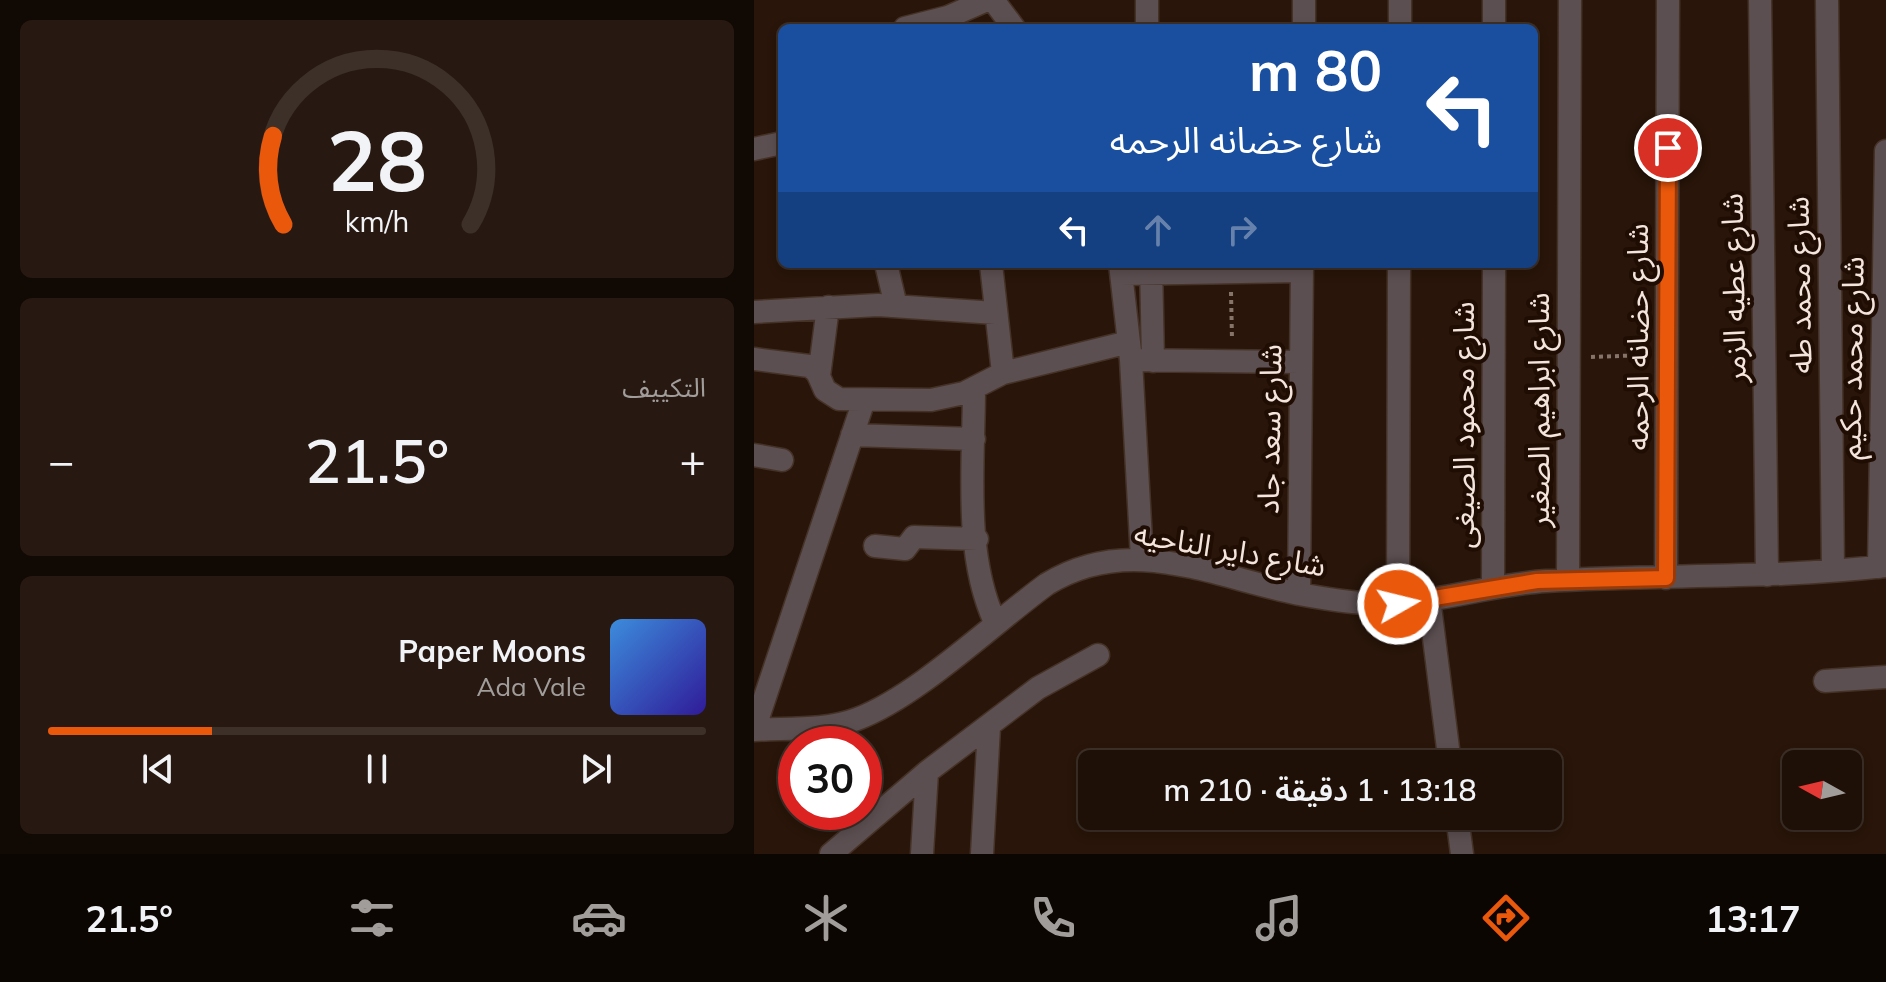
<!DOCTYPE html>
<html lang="ar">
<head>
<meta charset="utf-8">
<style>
	body { margin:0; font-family:Mulish,"Noto Sans Arabic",sans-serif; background:#271911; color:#f1f3f6; direction:rtl; height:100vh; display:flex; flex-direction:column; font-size:30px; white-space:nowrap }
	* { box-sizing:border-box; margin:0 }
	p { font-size:26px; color:#a19d9b }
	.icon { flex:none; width:44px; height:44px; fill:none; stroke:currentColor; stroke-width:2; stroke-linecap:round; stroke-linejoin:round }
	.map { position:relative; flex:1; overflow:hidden; direction:ltr }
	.sheet { display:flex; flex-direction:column; gap:20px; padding:20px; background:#110904; width:754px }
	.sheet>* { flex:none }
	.hud { position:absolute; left:24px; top:24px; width:760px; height:244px; border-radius:12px; box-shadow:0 4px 12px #0003,0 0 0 2px #3c3028; direction:rtl; background:#1a4fa0; color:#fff; overflow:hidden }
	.needle { width:52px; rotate:278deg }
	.buttons { position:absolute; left:1028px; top:750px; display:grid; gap:16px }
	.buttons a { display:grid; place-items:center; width:80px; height:80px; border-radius:12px; background:#1f1007; box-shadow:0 4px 12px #0003,0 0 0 2px #3c3028; font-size:40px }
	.speed { position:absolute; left:24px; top:726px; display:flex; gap:16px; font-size:40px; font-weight:700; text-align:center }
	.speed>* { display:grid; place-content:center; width:104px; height:104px; border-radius:50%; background:#1f1007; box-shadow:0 4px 12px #0003,0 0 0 2px #3c3028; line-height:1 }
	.speed .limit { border:12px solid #d22; background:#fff; color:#111 }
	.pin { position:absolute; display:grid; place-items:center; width:68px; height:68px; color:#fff; margin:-34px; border:4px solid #fff; border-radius:50%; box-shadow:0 2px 8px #0007 }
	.me { position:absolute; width:88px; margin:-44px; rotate:82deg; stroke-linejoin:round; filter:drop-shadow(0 0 6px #0008) }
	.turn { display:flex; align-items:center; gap:28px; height:168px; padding:0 24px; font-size:36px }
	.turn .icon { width:104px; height:104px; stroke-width:2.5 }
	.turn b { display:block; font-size:56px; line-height:68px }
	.lanes { display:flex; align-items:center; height:76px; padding:0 24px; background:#0003; justify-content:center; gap:40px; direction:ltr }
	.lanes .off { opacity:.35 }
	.big { font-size:60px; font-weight:600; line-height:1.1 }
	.sheet .widget { flex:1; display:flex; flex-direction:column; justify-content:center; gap:12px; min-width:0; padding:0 28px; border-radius:12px; background:#271911 }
	.sheet .dial { align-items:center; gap:0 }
	.dial svg { height:208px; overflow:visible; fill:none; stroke:#3c3028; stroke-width:7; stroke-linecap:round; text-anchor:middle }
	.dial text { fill:#f1f3f6; stroke:none }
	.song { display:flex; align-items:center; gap:24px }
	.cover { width:96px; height:96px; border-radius:12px; background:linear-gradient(135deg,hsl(210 70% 55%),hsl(250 70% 35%)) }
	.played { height:8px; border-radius:4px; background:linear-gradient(90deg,#ea580c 25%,#3c3028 25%) }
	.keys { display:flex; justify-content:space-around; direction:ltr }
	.heat { display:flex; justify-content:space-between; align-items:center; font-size:44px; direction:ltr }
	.trip { position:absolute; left:324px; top:750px; width:484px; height:80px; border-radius:12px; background:#1f1007; box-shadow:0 4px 12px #0003,0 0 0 2px #3c3028; font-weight:600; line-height:80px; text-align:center; direction:rtl }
	.menu { display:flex; height:128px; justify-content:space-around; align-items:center; background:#0c0603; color:#a19d9b }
	.menu .icon { width:56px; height:56px }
	.menu .on { color:#ea580c }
	.menu b { font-size:36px; color:#f1f3f6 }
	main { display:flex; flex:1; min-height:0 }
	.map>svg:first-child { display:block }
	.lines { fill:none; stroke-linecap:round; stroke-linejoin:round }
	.minor-casing { stroke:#453227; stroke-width:25 }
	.path { stroke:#86746a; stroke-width:4; stroke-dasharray:4 4; stroke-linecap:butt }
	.minor { stroke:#5c4f51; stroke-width:22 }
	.route-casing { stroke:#983908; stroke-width:20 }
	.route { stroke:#ea580c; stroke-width:14 }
	.labels { text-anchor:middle; stroke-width:8; stroke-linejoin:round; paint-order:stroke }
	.street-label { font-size:30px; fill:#f3e4dc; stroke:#1f0c03 }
</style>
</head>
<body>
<main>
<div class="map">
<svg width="1132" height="854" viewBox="0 0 1132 854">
	<rect width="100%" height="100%" fill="#291509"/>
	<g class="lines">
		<g class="minor-casing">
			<path id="minor" d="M239 0 260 28
				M393 0V28
				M1006 0 1013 575
				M1073 0 1079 570
				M151 28 194 17 233 0
				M550 28V0
				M646 28V0
				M740 28V0
				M0 149 28 143
				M132 264 142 306
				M237 264 249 373
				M366 264 377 360 388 559
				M397 264 399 361
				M368 274 548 271
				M0 312 124 305 241 313
				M0 359 55 366 63 372 71 390 85 399 177 400 210 393 249 373 375 342
				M377 360 547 362
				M65 376 74 307
				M220 388C220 462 209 553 241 622
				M98 435 220 439
				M0 455 28 460
				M121 546 151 549 160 537 223 539
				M1125 567 1132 151
				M912 578 914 0
				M814 579 816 0
				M739 587 740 264
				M545 594 548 264
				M675 599 696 764
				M644 604 645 264
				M1071 681 1132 677
				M0 730C33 728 72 731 103 719 164 696 238 624 293 584 376 533 457 576 545 594 578 600 614 606 648 603 696 599 743 584 792 581 905 574 1019 579 1132 566
				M0 730 110 400
				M703 816 708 854
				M77 854 173 772 284 688 344 655
				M168 854 173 772
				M228 854 235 727"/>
		</g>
		<path class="path" d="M477 292 478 339
			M837 357 892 355"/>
		<use href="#minor" class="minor"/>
	</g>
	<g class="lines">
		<g class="route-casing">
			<path id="route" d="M644 604 783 581 912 578 914 148"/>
		</g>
		<use href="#route" class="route"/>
	</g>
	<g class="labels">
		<g class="street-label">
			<text transform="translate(1046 285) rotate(-91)" y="10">شارع محمد طه</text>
			<text transform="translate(980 288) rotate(-91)" y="10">شارع عطيه الزمر</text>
			<text transform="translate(884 337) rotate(-90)" y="10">شارع حضانه الرحمه</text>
			<text transform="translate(1098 358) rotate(-89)" y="10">شارع محمد حكيم</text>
			<text transform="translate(785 410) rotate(-90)" y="10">شارع ابراهيم الصغير</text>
			<text transform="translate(710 425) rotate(-90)" y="10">شارع محمود الصيغى</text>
			<text transform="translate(516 429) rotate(-89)" y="10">شارع سعد جاد</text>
			<text transform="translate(476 550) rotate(10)" y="10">شارع داير الناحيه</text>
		</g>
	</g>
</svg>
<div class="buttons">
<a><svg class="needle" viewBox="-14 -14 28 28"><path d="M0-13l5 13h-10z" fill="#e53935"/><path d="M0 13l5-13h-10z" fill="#a19d9b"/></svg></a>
</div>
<div class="speed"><div class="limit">30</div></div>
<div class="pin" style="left:914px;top:148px;background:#d93025"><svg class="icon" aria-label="arrive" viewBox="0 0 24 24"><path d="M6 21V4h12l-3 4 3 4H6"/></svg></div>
<svg class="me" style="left:644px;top:604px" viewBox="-20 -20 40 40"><circle r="17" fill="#ea580c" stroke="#fff" stroke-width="3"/><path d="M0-11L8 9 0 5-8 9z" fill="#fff"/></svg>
<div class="trip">13:18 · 1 دقيقة · 210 m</div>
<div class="hud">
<div class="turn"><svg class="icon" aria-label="left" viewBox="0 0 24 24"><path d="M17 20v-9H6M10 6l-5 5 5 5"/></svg><div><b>80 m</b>شارع حضانه الرحمه</div></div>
<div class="lanes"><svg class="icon" aria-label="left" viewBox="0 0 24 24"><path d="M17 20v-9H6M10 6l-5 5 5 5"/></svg><svg class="icon off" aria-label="ahead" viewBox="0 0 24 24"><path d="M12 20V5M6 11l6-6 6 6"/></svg><svg class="icon off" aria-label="right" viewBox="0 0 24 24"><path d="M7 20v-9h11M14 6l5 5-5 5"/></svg></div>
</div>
</div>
<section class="sheet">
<div class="widget dial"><svg viewBox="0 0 100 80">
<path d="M14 69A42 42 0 1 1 86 69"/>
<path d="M14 69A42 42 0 0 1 10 35" stroke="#ea580c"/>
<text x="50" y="56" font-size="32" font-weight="700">28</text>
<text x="50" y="72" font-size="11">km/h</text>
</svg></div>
<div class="widget"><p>التكييف</p>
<div class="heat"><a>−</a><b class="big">21.5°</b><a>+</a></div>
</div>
<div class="widget">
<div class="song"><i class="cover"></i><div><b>Paper Moons</b><p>Ada Vale</p></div></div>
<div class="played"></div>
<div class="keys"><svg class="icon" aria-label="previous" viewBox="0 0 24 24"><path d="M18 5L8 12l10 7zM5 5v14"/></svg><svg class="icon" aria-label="pause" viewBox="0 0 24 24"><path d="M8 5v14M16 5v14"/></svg><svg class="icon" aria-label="next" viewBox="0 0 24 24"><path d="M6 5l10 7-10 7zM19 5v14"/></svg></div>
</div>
</section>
</main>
<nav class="menu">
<b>13:17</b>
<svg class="icon on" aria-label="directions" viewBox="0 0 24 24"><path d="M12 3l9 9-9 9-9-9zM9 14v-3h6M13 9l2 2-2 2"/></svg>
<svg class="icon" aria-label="music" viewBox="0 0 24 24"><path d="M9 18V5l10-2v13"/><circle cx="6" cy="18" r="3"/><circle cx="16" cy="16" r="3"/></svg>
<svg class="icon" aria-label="phone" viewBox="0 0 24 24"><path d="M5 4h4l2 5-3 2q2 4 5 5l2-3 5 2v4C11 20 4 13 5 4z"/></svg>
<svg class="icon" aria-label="climate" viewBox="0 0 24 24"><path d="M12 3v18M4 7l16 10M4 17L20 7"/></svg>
<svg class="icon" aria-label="car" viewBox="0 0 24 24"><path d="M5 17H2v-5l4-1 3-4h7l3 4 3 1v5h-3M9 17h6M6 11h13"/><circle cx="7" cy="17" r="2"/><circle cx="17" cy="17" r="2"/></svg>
<svg class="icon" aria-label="filters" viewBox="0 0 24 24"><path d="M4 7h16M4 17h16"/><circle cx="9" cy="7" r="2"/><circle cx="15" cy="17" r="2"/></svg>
<b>21.5°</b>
</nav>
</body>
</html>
